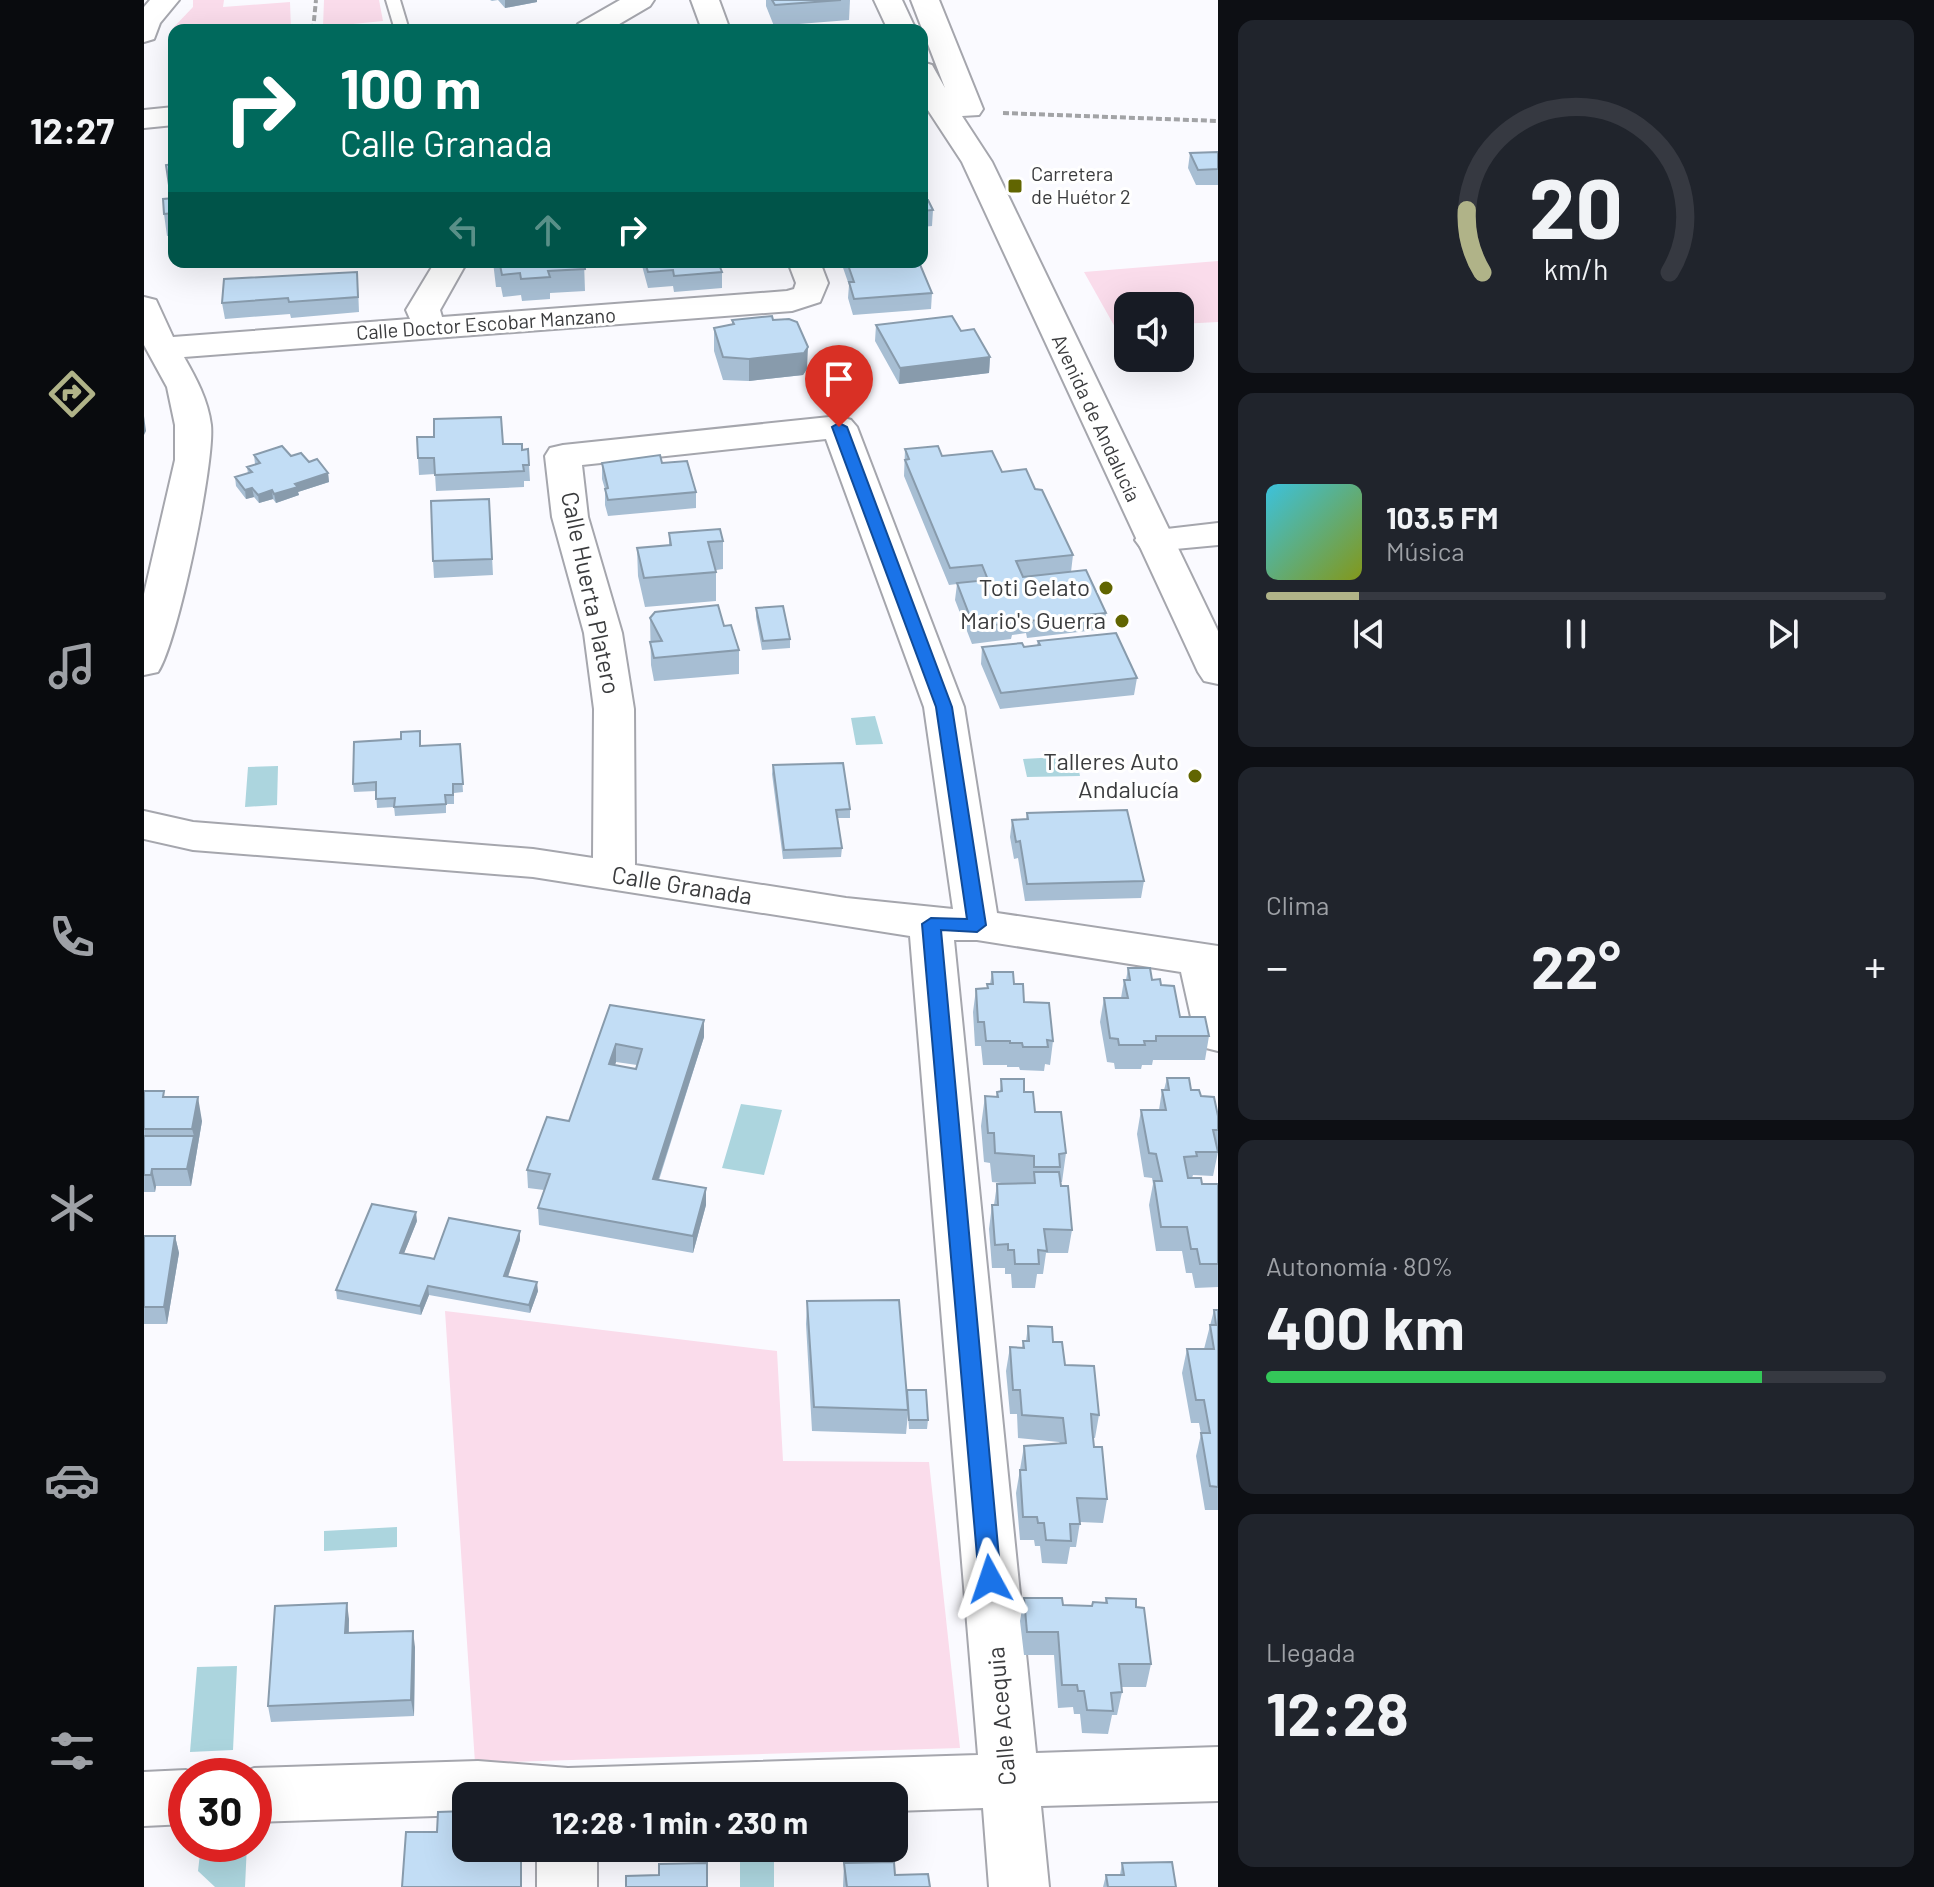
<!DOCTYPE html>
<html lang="es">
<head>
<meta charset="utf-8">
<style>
	body { margin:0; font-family:Barlow,sans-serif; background:#20242c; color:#f1f3f6; height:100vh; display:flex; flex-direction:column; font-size:30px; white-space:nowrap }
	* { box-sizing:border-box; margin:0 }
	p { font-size:26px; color:#9ea1a6 }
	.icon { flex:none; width:44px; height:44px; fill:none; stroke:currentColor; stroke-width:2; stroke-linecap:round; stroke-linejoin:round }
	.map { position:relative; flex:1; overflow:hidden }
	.side { display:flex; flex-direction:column; gap:20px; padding:20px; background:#0d0f14; width:716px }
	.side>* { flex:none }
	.top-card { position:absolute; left:24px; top:24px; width:760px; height:244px; border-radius:16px; box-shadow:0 8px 32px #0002; background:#00695c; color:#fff; overflow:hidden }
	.tools { position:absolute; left:970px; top:292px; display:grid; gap:16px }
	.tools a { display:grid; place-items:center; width:80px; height:80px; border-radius:16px; background:#171b24; box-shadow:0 8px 32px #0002; font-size:40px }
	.speed { position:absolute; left:24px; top:1758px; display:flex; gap:16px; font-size:40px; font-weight:700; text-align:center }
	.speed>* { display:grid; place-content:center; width:104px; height:104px; border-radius:50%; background:#171b24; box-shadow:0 8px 32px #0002; line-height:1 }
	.speed .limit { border:12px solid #d22; background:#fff; color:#111 }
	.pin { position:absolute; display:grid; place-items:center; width:68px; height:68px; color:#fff; margin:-82px -34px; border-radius:50% 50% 50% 0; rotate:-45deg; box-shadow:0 0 8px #0007 }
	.pin .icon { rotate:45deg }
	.me { position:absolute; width:88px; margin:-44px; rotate:355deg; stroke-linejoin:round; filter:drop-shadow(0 0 6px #0008) }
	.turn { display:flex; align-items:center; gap:28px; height:168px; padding:0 40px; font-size:36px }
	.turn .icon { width:104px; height:104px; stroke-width:2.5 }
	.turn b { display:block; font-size:56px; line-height:68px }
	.lanes { display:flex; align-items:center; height:76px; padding:0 40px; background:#0003; justify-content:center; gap:40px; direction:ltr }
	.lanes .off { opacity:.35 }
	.big { font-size:60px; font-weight:700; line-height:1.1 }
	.side .card { flex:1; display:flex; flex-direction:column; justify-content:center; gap:12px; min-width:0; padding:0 28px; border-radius:16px; background:#20242c }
	.side .dial { align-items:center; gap:0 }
	.dial svg { height:208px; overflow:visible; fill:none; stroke:#363941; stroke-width:7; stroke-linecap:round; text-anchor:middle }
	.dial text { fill:#f1f3f6; stroke:none }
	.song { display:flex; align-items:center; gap:24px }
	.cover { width:96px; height:96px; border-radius:12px; background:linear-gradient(135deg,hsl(190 70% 55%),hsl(70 70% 35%)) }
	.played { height:8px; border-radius:4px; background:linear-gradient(90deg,#b0b388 15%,#363941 15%) }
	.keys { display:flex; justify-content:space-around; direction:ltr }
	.heat { display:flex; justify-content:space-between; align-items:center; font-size:44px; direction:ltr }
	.charge { height:12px; border-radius:6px; background:linear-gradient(90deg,#34c759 80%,#363941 0) }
	.trip { position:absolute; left:308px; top:1782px; width:456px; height:80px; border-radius:16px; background:#171b24; box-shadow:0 8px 32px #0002; font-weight:700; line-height:80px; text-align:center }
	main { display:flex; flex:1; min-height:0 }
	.menu { display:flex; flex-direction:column; width:144px; justify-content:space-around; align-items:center; background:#090b0e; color:#9ea1a6 }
	.menu .icon { width:56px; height:56px }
	.menu .active { color:#b0b388 }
	.menu b { font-size:36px; color:#f1f3f6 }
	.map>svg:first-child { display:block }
	.green { fill:#fadceb }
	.water { fill:#acd5de }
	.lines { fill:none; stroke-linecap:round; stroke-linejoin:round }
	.lane-casing { stroke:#a5a6ad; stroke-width:4 }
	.street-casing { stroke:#a5a6ad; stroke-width:4 }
	.secondary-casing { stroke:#a5a6ad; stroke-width:4 }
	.path { stroke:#a2a3a6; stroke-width:4; stroke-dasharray:6 3; stroke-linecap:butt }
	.lane { fill:#fff; fill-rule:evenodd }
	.street { fill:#fff; fill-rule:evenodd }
	.secondary { fill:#fff; fill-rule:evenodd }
	.wall { fill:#a7bed3; fill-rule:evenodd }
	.shaded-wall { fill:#889bac }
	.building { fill:#c2ddf5; stroke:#889bac; stroke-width:2; fill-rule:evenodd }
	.route { fill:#1a73e8; stroke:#114b97; stroke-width:2 }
	.poi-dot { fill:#616501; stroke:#fff; stroke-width:3 }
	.labels { text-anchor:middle; stroke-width:6; stroke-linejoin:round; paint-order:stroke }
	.far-poi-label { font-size:20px; fill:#3b3c3e; stroke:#fff; text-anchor:start }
	.far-street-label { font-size:20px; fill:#3b3c3e; stroke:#fff }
	.poi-label { font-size:24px; fill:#3b3c3e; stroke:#fff; text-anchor:end }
	.street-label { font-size:24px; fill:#3b3c3e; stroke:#fff }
</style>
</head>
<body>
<main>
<nav class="menu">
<b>12:27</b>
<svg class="icon active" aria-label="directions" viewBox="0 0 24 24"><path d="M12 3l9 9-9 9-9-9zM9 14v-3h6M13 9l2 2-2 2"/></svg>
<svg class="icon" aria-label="music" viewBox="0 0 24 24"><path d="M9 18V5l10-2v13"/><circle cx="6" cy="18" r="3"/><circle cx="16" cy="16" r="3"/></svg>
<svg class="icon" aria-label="phone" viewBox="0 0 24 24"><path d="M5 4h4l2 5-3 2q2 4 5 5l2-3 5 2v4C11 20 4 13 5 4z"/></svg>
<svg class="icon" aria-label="climate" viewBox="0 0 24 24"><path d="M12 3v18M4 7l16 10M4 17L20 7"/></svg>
<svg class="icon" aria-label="car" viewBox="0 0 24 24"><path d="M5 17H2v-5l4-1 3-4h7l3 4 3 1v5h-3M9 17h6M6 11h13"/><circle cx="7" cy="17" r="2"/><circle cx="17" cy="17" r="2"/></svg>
<svg class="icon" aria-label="filters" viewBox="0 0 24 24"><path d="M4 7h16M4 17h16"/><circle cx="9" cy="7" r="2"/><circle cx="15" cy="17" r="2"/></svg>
</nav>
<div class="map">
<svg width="1074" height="1887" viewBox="0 0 1074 1887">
	<rect width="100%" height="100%" fill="#fafaff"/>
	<path class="green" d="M49 0H80L79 7 146 2 147 30H30V44L29 28 49 7Z
		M180 0H235L239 21 179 27Z
		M1074 261V322L1036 324V306H984V328L972 329 940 272Z
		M301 1311 633 1351 639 1461 785 1462 816 1748 331 1763Z"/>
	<path class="water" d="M731 716 739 744 712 745 707 718Z
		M932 756 936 776 883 777 879 759Z
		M134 766 133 805 101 807 104 767Z
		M597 1104 638 1110 620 1175 578 1168Z
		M253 1527V1547L180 1551V1531Z
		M93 1666 89 1750 46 1752 53 1667Z
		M103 1844 101 1887H71L54 1871 57 1845Z
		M596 1862H630V1887H596Z"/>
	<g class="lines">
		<g class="lane-casing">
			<path id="lane" d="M242 0H256L265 30H251Z"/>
		</g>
		<g class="street-casing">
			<path id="street" d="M547 0H575L586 30H558Z
				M291 262H323L296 310 298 317 643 291 650 289 652 283 644 262H676L684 283 676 302 648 311 40 357C52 378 64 400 67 425 71 462 34 642 14 672L0 675V594L31 460V425L23 387 0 345V297L12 300 29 337 266 319 262 310Z
				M695 416 707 420 713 427 820 707 853 913 1074 946V1051L1058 1047 1051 1035 1037 972 833 940H810L892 1753 1074 1747V1801L897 1806 905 1887H845L839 1808 750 1811V1796H322V1815L110 1822V1776H89L110 1768 334 1761 424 1768 834 1755 766 936 389 877 49 850 0 839V811L49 822 389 849 449 858 450 709 440 633 408 517 401 456 406 448 419 445ZM682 439 780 707 809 909 702 898 491 865 490 709 478 633 444 517 438 465Z
				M1074 523V545L1010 551 997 548 991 540 997 532Z
				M42 1770 58 1776H42V1824L0 1826V1772Z
				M393 1848H453V1887H393Z"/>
		</g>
		<g class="secondary-casing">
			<path id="secondary" d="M6 0H35L16 23 10 39 0 42V7Z
				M476 0H510L506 6 465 30H430L434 24Z
				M730 0H758L772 30H744Z
				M767 0H795L839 109 835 115 818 116 848 162 1074 631V684L1060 681 1054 672 818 162 778 101V62L788 65 801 88Z
				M30 107V125L0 128V110Z"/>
		</g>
		<path class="path" d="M169 30 172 0
			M859 113 1074 121"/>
		<use href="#lane" class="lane"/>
		<use href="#street" class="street"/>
		<use href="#secondary" class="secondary"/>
	</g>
	<path class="wall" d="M346 0H393V2L361 8 354 0 348 1Z
		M622 0H706L705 20 630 26 622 6Z
		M30 128V235L23 236 20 214 27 198 22 165 28 164 25 143Z
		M1074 152V185H1052L1044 168 1046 153Z
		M778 200 789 210 788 226 778 227Z
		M186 262H245V264L187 266Z
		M349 262H440L441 291 406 293V299L378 301 377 295 359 297 357 287H352Z
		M497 262H574L578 272V288L530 292 529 286 504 288Z
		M697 262H775L788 293 787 309 709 315 704 298 705 285Z
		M214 287 215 312 147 318 146 314 81 319 78 303Z
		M588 320H629L663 369 659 375 605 381 579 380 570 351V328L588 324Z
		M732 325 817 331 846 357 845 373 755 384 731 341Z
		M359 444 378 450 384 449 386 481H380V487L292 491 291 474 275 475 274 458Z
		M761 449 798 456 858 472 891 489 929 555 927 572 962 613 960 629 883 638 882 633 868 635 867 639 828 644 811 600 813 584 805 585 760 476Z
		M110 455 147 456 165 462 184 473 185 482 154 492 155 495 132 503 129 499 115 503 110 497 102 499 92 486 91 477 104 474 103 467 111 464Z
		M458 463H518L552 492V508L464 516 461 505V489L458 479Z
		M345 499 349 575 290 578 289 561Z
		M525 533 579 541V569L572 570V601L501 607 494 576 493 548 525 545Z
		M612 608 646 639V648L618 650 612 617Z
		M506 618 580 626 595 650V674L510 681 507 665Z
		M894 641 993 678 990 695 856 709 837 664 838 647H880L893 645Z
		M316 744 319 792 310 793V804H302V813L251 816 250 807 233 808 232 791 210 792 209 784 277 746Z
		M629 765 706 809V818H693L698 848 697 857 639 859 628 774Z
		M883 813 1000 881 997 898 881 901 874 858 870 859 866 837 868 820 882 819Z
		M984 968 1017 985 1036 1017 1065 1036 1061 1060H1009L1008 1065H998L997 1069H971L970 1063 963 1062 956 1022 960 998H977L980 980H982Z
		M848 972 870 984 880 1002 909 1041 906 1065 901 1064 900 1071 876 1070 875 1067H863V1065H839L837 1046H831L829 1012 832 989 843 988V984H846Z
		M466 1005 560 1037 515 1180 562 1188V1205L549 1253 395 1225 394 1208 400 1190 384 1188 383 1170 425 1121ZM472 1062 493 1065 492 1069 471 1065Z
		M1023 1078 1057 1096 1074 1116V1152L1069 1176 1049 1175 1048 1178 1058 1184H1074V1287L1051 1288 1048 1273H1042L1038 1251H1012L1005 1205 1009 1184 1008 1178 1000 1177 993 1134 997 1110H1015L1018 1090H1020Z
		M857 1079 880 1092 891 1112 922 1153 918 1182H916L928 1230 924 1253H902L899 1274H893L891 1288H868L867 1274H861V1268H848L845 1229 848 1205H850L853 1184H867L848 1182 846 1163 840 1162 837 1126 841 1096 852 1097 853 1092 856 1091Z
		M0 1091 22 1097 58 1121 47 1186H12L11 1192H0Z
		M273 1221 260 1253 290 1259 376 1231V1240L364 1277 394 1291 386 1313 285 1295 277 1315 193 1299 192 1290Z
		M0 1236H31L35 1253 23 1324H0Z
		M663 1301 763 1395 784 1420 783 1429H765L764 1414 762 1434 668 1431 662 1324Z
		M1070 1310H1074V1510H1061L1052 1456 1057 1434 1055 1423H1047L1038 1373 1043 1349H1060Z
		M884 1326 909 1342 921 1365 955 1415 951 1438H949L950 1447 963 1499 959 1523 936 1522 932 1547H926L923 1564 898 1563 896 1546H891L890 1540H876L872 1493 880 1446 916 1443 915 1442 874 1438 873 1414H866L862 1371 866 1347 878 1348 879 1341H882Z
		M880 1598 919 1605 948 1606 961 1603 962 1598 992 1607 1007 1664 1002 1687H978V1692L973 1715H968L964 1734 938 1733 936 1714H930L929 1707 914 1708 910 1655H880L876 1621Z
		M205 1619V1633L271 1647 270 1716 127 1722 124 1706Z
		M700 1863 751 1875 786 1887H699Z
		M978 1863 1032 1887H959L962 1875H976Z"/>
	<path class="shaded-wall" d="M361 0H393V2L361 8Z
		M30 142V164H28L25 143Z
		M30 184V200H28L25 185Z
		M664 347 663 369 659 375 605 381V359Z
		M846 357 845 373 755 384 756 368Z
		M0 416 2 431 0 435Z
		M184 473 185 482 154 492 155 495 132 503 130 494 151 484Z
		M108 488 110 497 102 499 101 490Z
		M128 490 129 499 115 503 114 495Z
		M560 1020V1037L509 1196V1179Z
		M472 1044V1062L465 1081V1064Z
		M54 1097 58 1121 47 1186 43 1169 50 1136 48 1129Z
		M8 1169 12 1186 11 1192 7 1175Z
		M562 1188V1205L549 1253V1236Z
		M272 1212 273 1221 257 1261 256 1253Z
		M376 1231V1240L361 1285 360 1276Z
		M31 1236 35 1253 23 1324 20 1307Z
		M393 1282 394 1291 386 1313 385 1305Z
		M284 1286 285 1295 277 1315 276 1306Z
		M203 1603 205 1619 204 1650 201 1633Z
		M269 1631 271 1647 270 1716 267 1700Z"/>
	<path class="building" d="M628 0H697L631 5Z
		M30 128V142L25 143V131Z
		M1074 152V169L1054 170 1046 153Z
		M30 164V184L25 185 22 165Z
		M30 198V213L20 214 19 199Z
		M778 200H784L789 210 778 211Z
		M350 262H440L441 269 404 271 406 277 377 279 376 273 358 275 356 265H351Z
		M501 262H574L578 272 530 276 529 270 504 272Z
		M703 262H775L788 293 710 299 705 282H710Z
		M213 272 214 297 145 302 144 298 78 303 80 279Z
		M628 316 629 320 645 319 653 322 664 347 660 353 605 359 579 357 570 328 590 324 588 320Z
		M808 316 817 331 830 329 846 357 756 368 732 325Z
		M357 417 359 444H378V450L384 449 385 465H379L380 471 291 475 290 458H274L273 437H290V419Z
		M138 446 147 456 157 453 165 462 173 459 184 473 151 484 154 487 130 494 128 490 114 495 108 488 101 490 91 477 108 472 103 467 116 463 110 455Z
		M794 446 798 456 848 451 858 472 882 469 891 489 898 490 929 555 872 561 879 577 942 570 962 613 885 621 883 617 867 618 869 623 830 627 813 583 844 580 838 565 806 568 761 460 765 459 761 449Z
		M516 455 518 463 543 461 552 492 464 500 461 489 464 488 458 463Z
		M345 499 348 559 289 561 287 501Z
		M576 529 579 541 564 542 572 572 500 578 493 548 527 545 525 533Z
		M574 605 580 626 587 625 595 650 510 658 506 642 518 641 506 618 511 612Z
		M639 606 646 639 619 641 612 608Z
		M972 633 993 678 857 693 838 647 878 643 880 647 896 645 894 641Z
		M276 731V746L316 744 319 784H309V795H301L302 804 250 807 251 798 232 799V782L209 784 210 742 257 739V732Z
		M699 763 706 809 692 810 698 848 640 850 629 765Z
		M983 810 1000 881 883 884 876 841 872 842 868 820 884 819 883 813Z
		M984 968H1006L1008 980 1016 979 1017 985 1030 986 1036 1017H1061L1065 1036H1012V1041H1000L1001 1045H975L974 1039 966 1038 960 998H984L980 980H986Z
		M848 972H869L870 984H879L880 1002 905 1003 909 1041 903 1040 904 1047H879L878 1043H866V1041H842L840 1022H834L832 989 844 988 843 984H849Z
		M466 1005 560 1020 509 1179 562 1188 549 1236 394 1208 406 1174 383 1170 403 1117 425 1121ZM472 1044 498 1049 492 1069 465 1064Z
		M1023 1078H1045L1047 1090H1055L1057 1096 1070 1097 1074 1116V1130H1069L1074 1152H1052L1053 1156 1040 1157 1044 1178H1057L1058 1184H1074V1264H1056L1053 1249H1047L1043 1227H1017L1010 1181H1018L1012 1154 1005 1153 997 1110H1022L1018 1090H1025Z
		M857 1079H880V1092H889L891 1112H917L922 1153 915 1154 916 1167H890V1156L851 1153 850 1133H844L841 1096 854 1097 853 1092 858 1091Z
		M0 1091H20L19 1097H54L48 1129H0Z
		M0 1136H50L43 1169H8L7 1175H0Z
		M890 1172H915L917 1186H924L928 1230 900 1229 903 1251 894 1250 895 1264H871L870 1250H864V1244L851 1245 848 1205H854L853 1184 891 1183Z
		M228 1204 272 1212 256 1253 286 1258 290 1259 305 1218 376 1231 360 1276 393 1282 385 1305 284 1286 276 1306 192 1290Z
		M0 1236H31L20 1307H0Z
		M755 1300 764 1410 670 1407 663 1301Z
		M1070 1310H1074V1487L1066 1486 1057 1433H1066L1060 1400H1052L1043 1349H1070L1066 1325H1072Z
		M884 1326 908 1327 909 1342H918L921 1365 950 1366 955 1415 947 1414 948 1428 950 1447H958L963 1499 933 1498 936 1524H926L927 1541 902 1540 900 1523H894L893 1517H879L876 1470H882L880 1446 922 1443 919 1418 878 1415 876 1390H869L866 1347 880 1348 879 1341H885Z
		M763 1390H782L784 1420H765Z
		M880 1598H918L919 1605 948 1606 949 1602 963 1603 962 1598 992 1599V1607L1000 1608 1007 1664H975L978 1692 967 1693 969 1711 943 1710 940 1691H934L933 1685H918L914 1632H883Z
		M203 1603 201 1633 269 1631 267 1700 124 1706 131 1606Z
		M322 1811V1848H362V1857L377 1856V1887H258L262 1832H293L294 1812Z
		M750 1862 751 1875 784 1874 786 1887H703L700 1863Z
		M1028 1862 1032 1887H964L962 1875H980L978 1863Z
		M563 1863V1887H482V1876L515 1875V1864Z"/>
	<path class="route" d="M695 423 703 427 808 707 842 925 833 932 797 930 857 1579 854 1586 846 1589 838 1586 835 1579 778 924 787 918 823 919 792 707 688 427Z"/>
	<g class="poi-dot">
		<rect x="863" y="178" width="16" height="16" rx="4"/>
		<circle cx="962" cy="588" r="8"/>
		<circle cx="978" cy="621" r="8"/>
		<circle cx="1051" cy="776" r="8"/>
	</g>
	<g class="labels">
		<g class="far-poi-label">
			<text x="887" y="181">Carretera<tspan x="887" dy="23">de Huétor 2</tspan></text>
		</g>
		<g class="far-street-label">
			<text transform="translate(342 324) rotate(-4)" y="7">Calle Doctor Escobar Manzano</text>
			<text transform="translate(952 418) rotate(65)" y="7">Avenida de Andalucía</text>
		</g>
		<g class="poi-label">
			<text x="946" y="596">Toti Gelato</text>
			<text x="962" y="629">Mario's Guerra</text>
			<text x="1035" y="770">Talleres Auto<tspan x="1035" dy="28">Andalucía</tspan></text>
		</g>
		<g class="street-label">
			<text transform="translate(446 593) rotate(78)" y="8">Calle Huerta Platero</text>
			<text transform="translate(538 886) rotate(9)" y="8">Calle Granada</text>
			<text transform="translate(858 1716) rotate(-95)" y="8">Calle Acequia</text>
		</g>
	</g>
</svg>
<div class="tools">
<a><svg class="icon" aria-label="sound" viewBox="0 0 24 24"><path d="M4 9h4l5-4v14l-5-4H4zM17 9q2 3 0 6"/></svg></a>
</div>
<div class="speed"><div class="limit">30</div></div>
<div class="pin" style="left:695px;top:427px;background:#d93025"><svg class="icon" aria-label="arrive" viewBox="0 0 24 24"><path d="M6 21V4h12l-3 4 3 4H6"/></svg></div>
<svg class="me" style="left:846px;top:1579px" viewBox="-20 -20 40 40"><path d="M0-17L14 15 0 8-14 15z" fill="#1a73e8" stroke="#fff" stroke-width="4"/></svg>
<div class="trip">12:28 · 1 min · 230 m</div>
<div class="top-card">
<div class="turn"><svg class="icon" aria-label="right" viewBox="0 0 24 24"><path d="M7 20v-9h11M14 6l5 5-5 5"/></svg><div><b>100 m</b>Calle Granada</div></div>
<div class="lanes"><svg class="icon off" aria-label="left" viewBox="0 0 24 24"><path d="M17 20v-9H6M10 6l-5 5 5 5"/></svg><svg class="icon off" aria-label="ahead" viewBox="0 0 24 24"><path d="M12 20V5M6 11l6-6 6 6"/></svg><svg class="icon" aria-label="right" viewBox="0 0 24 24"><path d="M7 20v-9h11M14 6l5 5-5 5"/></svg></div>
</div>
</div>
<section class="side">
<div class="card dial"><svg viewBox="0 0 100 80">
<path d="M14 69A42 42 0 1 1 86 69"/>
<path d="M14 69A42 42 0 0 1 8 45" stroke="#b0b388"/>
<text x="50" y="56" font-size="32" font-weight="700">20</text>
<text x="50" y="72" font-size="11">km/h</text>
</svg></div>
<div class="card">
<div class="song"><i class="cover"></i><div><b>103.5 FM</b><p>Música</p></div></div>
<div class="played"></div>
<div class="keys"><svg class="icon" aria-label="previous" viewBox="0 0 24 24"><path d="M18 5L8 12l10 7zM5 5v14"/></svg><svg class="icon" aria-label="pause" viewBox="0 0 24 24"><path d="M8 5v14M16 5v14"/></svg><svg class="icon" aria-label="next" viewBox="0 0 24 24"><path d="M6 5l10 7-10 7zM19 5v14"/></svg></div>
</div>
<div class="card"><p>Clima</p>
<div class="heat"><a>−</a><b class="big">22°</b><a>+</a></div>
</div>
<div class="card"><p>Autonomía · 80%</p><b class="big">400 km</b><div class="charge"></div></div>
<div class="card"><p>Llegada</p><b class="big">12:28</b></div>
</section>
</main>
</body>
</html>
